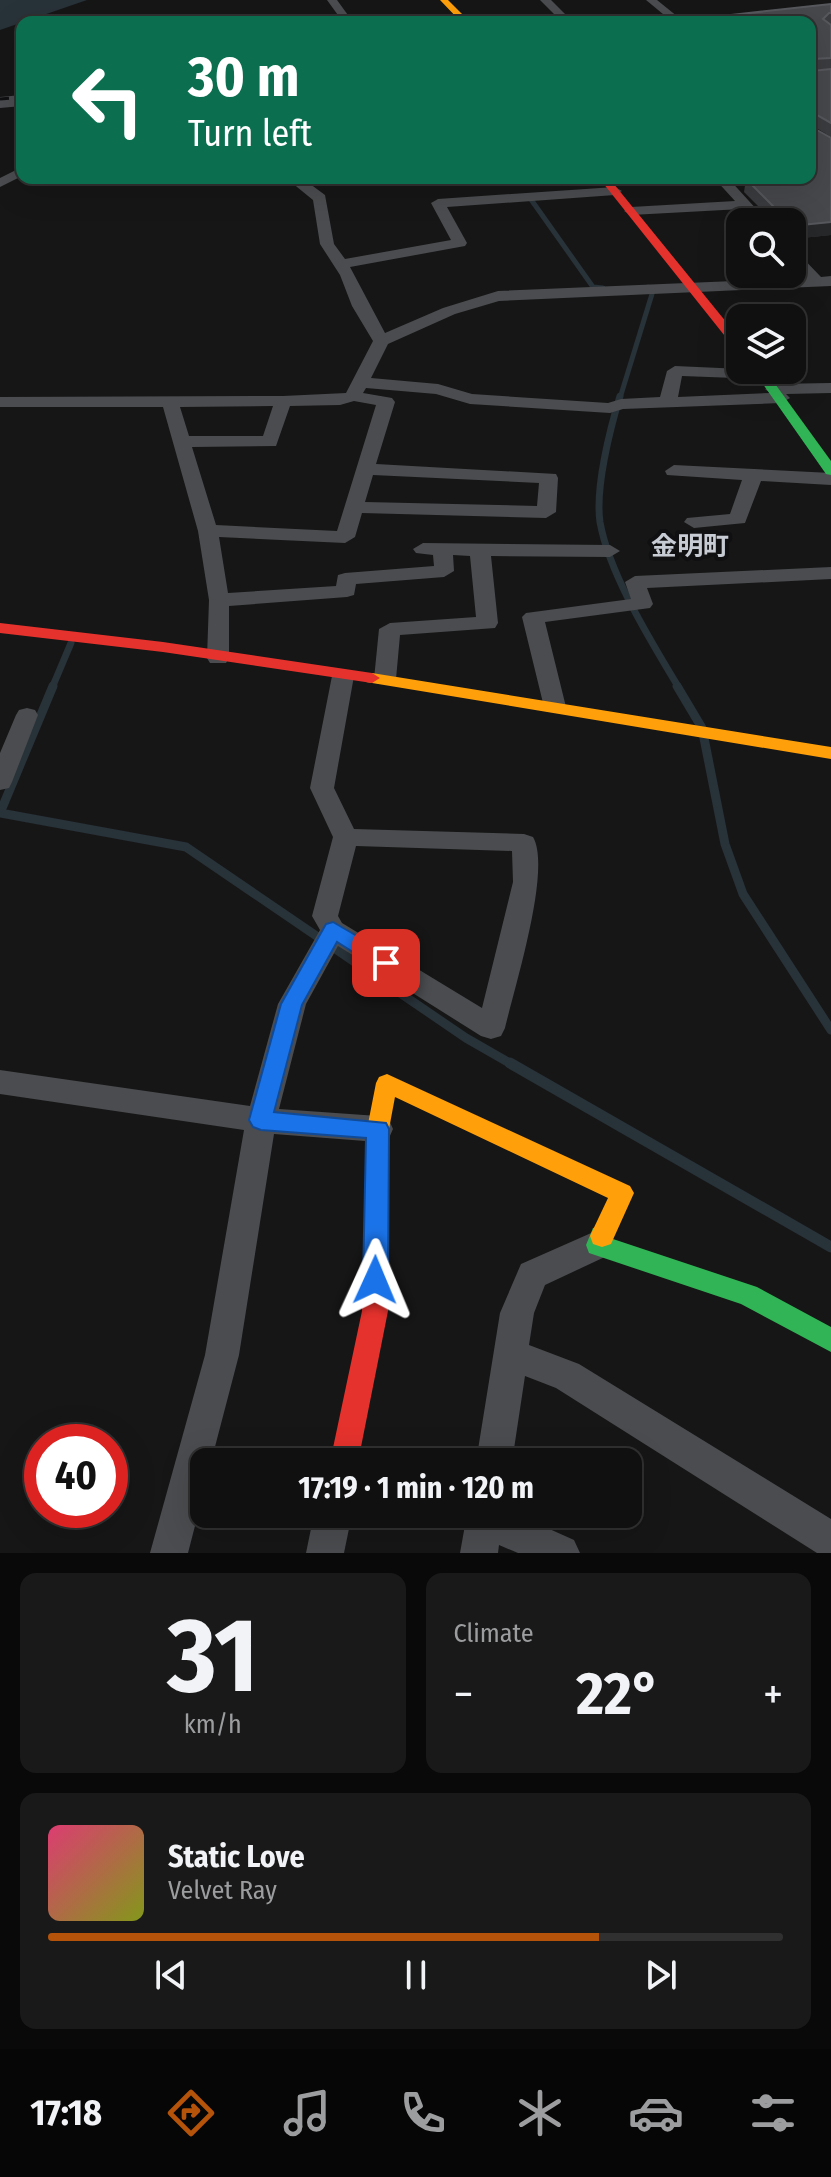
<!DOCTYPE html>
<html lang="en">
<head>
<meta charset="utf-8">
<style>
	body { margin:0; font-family:"Fira Sans Condensed","Noto Sans JP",sans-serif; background:#191919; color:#f1f3f6; height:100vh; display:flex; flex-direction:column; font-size:30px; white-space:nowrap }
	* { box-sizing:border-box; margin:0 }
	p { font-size:26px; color:#9c9d9f }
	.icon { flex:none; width:44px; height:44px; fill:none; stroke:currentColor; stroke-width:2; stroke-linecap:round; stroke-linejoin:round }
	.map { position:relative; height:1553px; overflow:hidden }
	.drawer { display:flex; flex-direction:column; gap:20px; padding:20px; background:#090909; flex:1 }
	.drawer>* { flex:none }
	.top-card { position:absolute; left:16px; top:16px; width:800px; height:168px; border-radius:16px; box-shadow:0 8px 32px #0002,0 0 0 2px #303030; background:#0b6e4f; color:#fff; overflow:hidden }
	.buttons { position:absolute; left:726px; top:208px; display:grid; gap:16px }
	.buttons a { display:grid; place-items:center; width:80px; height:80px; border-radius:16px; background:#101010; box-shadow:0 8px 32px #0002,0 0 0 2px #303030; font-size:40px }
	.speed { position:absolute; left:24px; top:1424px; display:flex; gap:16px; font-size:40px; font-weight:700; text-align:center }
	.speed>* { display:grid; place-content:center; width:104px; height:104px; border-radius:50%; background:#101010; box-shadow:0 8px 32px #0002,0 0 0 2px #303030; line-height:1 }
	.speed .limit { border:12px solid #d22; background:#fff; color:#111 }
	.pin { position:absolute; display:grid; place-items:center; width:68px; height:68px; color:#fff; margin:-34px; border-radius:16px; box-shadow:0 4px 12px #0006 }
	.me { position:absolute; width:88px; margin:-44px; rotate:1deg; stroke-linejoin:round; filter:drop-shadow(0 0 6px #0008) }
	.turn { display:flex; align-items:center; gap:28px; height:168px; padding:0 40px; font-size:36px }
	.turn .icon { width:104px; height:104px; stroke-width:2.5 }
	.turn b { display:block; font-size:56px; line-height:68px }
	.big { font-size:60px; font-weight:700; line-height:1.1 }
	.drawer .tile { flex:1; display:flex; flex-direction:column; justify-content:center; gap:12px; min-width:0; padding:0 28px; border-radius:16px; background:#191919 }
	.drawer .dial { align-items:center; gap:0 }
	.dial b { font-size:104px; line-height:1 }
	.song { display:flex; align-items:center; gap:24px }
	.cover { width:96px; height:96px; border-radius:12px; background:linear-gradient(135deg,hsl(340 70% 55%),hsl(70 70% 35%)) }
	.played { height:8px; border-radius:4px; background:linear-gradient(90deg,#b45309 75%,#303030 75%) }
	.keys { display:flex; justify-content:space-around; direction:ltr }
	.heat { display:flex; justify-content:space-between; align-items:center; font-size:44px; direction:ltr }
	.drawer .tiles { flex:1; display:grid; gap:20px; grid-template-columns:1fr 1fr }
	.tile:last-child { grid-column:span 2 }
	.trip { position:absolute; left:190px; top:1448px; width:452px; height:80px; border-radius:16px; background:#101010; box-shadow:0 8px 32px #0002,0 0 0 2px #303030; font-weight:700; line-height:80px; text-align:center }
	.tabs { display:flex; height:128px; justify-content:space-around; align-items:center; background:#060606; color:#9c9d9f }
	.tabs .icon { width:56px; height:56px }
	.tabs .active { color:#b45309 }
	.tabs b { font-size:36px; color:#f1f3f6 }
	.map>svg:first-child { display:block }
	.water { fill:#283239 }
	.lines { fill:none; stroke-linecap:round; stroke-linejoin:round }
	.stream-far3 { stroke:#283239; stroke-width:5 }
	.stream-far2 { stroke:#283239; stroke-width:7 }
	.stream-far1 { stroke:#283239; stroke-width:9 }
	.stream { stroke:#283239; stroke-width:11 }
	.street { fill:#4a4c4f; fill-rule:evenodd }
	.fast { fill:#30b455; fill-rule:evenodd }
	.slow { fill:#ff9f0a; fill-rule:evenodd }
	.jam { fill:#e5322d; fill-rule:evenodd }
	.rail-casing { stroke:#4a4c4f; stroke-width:4 }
	.rail { stroke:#101012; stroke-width:3; stroke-dasharray:9; stroke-linecap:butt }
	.wall { fill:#3b3c3f }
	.shaded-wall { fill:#272829 }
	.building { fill:#47484c; stroke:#56585d; stroke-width:2 }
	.route { fill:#1a73e8; stroke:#114b97; stroke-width:2 }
	.labels { text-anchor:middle; stroke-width:8; stroke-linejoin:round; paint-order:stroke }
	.quarter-label { font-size:26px; font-weight:bold; fill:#c7cbd4; stroke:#101012 }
</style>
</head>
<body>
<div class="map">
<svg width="831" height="1553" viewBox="0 0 831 1553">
	<rect width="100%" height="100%" fill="#161616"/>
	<path class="water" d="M0 0H87L0 30Z"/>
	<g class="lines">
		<path class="stream-far3" d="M530 198 593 287 603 288
			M620 398 652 294 648 287"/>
		<path class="stream-far2" d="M620 396C610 429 595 488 600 522 609 574 652 643 679 688
			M52 688 71 643"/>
		<path class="stream-far1" d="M677 686 702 728 725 844 743 894 831 1030
			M0 813 186 847 466 1038 513 1065
			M0 813 53 686"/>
		<path class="stream" d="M510 1063 831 1247"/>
		<path class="street" d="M327 0H337L353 22H343Z
			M540 0H551L573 22H562Z
			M646 0H657L678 17 669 19Z
			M22 98V106L0 108V100Z
			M22 167V176L0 187V178Z
			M286 178H302L325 195 334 244 345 259 451 240 431 203 438 199 615 187 622 191 615 195 447 207 467 243 465 246 350 267 385 333 443 308 498 291 805 278 792 264V251L797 252 821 277 831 276V286L499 301 455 314 388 344 371 378 438 384 472 394 608 403 621 399 660 397 667 371 675 366 766 370 770 374 762 379 682 376 678 397 770 393 765 389 774 384 831 383V393L786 394 790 398 781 403 623 409 610 413 470 404 436 394 366 388 363 393 392 398 395 402 376 464 556 474 558 478 556 512 546 518 362 513 355 537 345 543 219 537 228 593 336 586 338 575 345 573 434 566 433 555 416 553 413 549 423 543 610 545 620 551 610 557 491 556 498 623 495 628 400 635 396 679 393 684H377L374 679 379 629 390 623 476 617 470 556 453 555 454 571 444 577 356 584 354 595 347 597 229 606V658L226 663H210L207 658 209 600 198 531 163 407H0V397L283 396 346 393 373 341 352 306 340 275 320 244 313 200ZM354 401 376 405 337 531 216 525 192 447 276 446 290 406 340 405ZM273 406 263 436H189L180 407ZM373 475 539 483 537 506 365 502Z
			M714 178H728L768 222H753L742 209 631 215 624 211 631 207 735 201Z
			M674 465 831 473V485L761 481 745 523 694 528 684 522 687 518 730 514 742 480 667 475 665 471Z
			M831 567V579L647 588 653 604 650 608 545 622 566 707 563 712H547L544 707 522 617 526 613 631 599 625 582 635 576Z
			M343 669 351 671 354 676 334 788 354 829 524 834 533 837C552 869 514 989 505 1028L501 1036 491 1039 481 1036 338 946 306 1004 279 1109 378 1116 389 1120 393 1129 389 1138 378 1142 274 1134 239 1355 211 1462H204V1491L188 1553H150L205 1355 244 1130 0 1094V1070L250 1106 278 1004 320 930 312 916 333 837 310 788 332 676 335 671ZM356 846 512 851 513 882 482 1008 342 923 338 916Z
			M27 708 35 710 38 715 12 782 9 788 0 790V753L16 715 19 710Z
			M598 1230 609 1235 614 1245 609 1255 545 1285 534 1313 529 1345 579 1364 831 1519V1553H817L556 1388 525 1376 512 1462H476L500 1313 521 1264Z
			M314 1514H352L344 1553H306Z
			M467 1514H516L574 1540 580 1553H518L499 1545 498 1553H460Z"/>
		<path class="fast" d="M753 370H765L831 461V475L826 474Z
			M602 1225 611 1228 613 1239 757 1287 831 1327V1352L741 1304 589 1253 586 1245 593 1228Z"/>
		<path class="slow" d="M440 0H448L470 22H461Z
			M372 673 831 747V759L366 682 364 678Z
			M387 1074 630 1186 634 1193 611 1244 602 1247 593 1244 590 1236 608 1198 395 1097 389 1129V1188L385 1195 377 1198 369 1195 365 1188 367 1129 376 1083 379 1077Z"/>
		<path class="jam" d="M599 178H609L740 339V351L736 350Z
			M0 623 163 642 372 673 380 678 372 683 163 652 0 633Z
			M377 1178 385 1181 389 1188 388 1311 358 1462H330L362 1311 365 1188 369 1181Z"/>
		<g class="rail-casing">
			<path id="rail" d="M0 99 22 97"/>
		</g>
		<use href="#rail" class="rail"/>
	</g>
	<path class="wall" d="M831 4V24H829L831 25V137L810 124V126L831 138V235L792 239V222H774L744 192 746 179 810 178V22H730L731 15Z"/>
	<path class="shaded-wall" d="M831 222V235L792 239V226Z"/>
	<path class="building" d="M831 4V13H829L823 19 831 25V58L812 59 810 61V22H739L731 15Z
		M810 65 812 71 831 69V123L810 111Z
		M810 118V126L831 138V222L792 226V222H789L746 179 810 178Z"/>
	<path class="route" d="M333 922 393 957 396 963 393 968H378L337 942 302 1005 274 1112 386 1123 389 1129 388 1280 384 1288 375 1292 367 1288 363 1280 366 1138 261 1130 253 1127 249 1120 281 1004 326 924Z"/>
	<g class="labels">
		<g class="quarter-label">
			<text x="690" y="555">金明町</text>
		</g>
	</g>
</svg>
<div class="buttons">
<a><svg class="icon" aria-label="search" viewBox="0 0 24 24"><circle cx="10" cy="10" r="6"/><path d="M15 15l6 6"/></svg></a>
<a><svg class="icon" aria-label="layers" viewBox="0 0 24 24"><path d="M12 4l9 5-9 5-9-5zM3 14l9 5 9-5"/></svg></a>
</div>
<div class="speed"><div class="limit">40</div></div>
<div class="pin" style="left:386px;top:963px;background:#d93025"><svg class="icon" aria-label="arrive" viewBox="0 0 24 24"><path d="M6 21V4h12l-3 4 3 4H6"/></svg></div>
<svg class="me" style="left:375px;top:1280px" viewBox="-20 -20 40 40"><path d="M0-17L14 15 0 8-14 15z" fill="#1a73e8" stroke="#fff" stroke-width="4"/></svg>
<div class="trip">17:19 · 1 min · 120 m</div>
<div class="top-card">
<div class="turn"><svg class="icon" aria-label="left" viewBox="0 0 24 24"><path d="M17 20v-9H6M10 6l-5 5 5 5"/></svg><div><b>30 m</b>Turn left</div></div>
</div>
</div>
<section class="drawer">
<div class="tiles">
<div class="tile dial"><b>31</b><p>km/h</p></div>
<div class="tile"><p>Climate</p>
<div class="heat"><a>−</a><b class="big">22°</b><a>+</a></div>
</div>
<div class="tile">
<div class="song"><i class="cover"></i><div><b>Static Love</b><p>Velvet Ray</p></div></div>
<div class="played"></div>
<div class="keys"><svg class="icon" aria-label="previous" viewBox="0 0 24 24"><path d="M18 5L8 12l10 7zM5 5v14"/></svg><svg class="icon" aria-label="pause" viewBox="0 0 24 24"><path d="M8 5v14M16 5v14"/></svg><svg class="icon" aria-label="next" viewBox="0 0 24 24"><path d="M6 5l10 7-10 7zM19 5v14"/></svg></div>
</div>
</div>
</section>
<nav class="tabs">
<b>17:18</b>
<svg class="icon active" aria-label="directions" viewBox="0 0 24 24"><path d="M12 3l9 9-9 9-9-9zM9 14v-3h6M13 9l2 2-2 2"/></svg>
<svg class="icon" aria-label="music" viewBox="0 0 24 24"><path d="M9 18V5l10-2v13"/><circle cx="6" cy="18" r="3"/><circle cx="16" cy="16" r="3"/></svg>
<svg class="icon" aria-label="phone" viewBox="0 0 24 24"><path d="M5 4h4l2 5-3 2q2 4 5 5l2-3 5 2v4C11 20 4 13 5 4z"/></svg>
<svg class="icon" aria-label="climate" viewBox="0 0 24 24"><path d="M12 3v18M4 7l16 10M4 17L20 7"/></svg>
<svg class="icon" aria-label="car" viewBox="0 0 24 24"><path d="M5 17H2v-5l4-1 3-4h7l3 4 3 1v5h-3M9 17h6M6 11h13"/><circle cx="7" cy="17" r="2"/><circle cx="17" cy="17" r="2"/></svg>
<svg class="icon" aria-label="filters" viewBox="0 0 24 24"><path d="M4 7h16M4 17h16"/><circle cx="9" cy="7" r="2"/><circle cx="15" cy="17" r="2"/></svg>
</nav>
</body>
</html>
